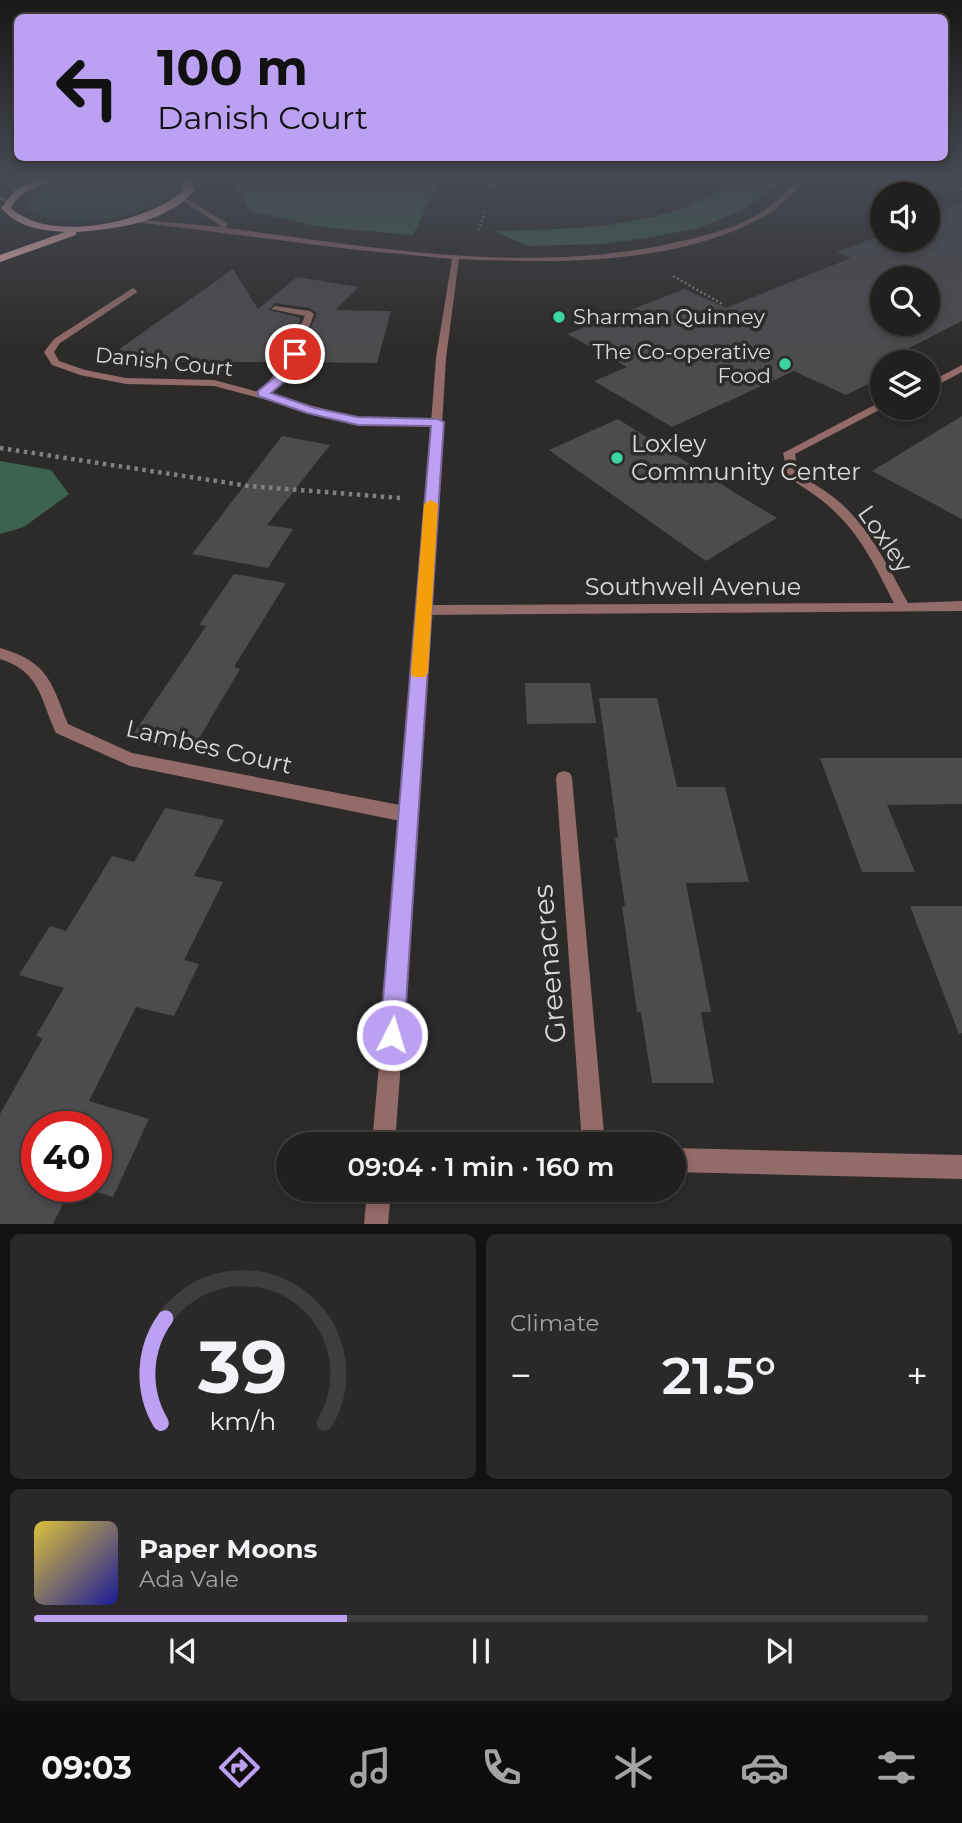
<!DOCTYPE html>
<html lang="en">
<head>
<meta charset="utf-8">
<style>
	body { margin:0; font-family:Montserrat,sans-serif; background:#2a2828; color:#f1f3f6; height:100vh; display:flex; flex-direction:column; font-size:26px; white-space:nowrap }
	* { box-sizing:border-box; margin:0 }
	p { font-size:23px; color:#a2a3a4 }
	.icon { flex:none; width:38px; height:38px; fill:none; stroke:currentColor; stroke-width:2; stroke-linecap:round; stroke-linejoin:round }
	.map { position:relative; height:1224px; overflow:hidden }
	.side { display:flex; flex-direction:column; gap:10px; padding:10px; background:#131211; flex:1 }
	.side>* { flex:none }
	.hud { position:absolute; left:14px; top:14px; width:934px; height:147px; border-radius:10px; box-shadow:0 4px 10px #0003,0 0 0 2px #3f3e3d; background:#bca0f2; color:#111; overflow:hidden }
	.fabs { position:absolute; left:870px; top:182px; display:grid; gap:14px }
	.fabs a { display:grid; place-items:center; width:70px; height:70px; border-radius:50%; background:#22201f; box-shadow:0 4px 10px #0003,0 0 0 2px #3f3e3d; font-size:35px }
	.speed { position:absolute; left:21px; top:1111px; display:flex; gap:14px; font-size:35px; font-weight:700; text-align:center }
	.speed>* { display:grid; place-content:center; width:91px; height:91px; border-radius:50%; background:#22201f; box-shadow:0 4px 10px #0003,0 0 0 2px #3f3e3d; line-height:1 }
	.speed .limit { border:10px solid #d22; background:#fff; color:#111 }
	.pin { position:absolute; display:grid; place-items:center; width:60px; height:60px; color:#fff; margin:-30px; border:4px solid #fff; border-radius:50%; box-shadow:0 2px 7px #0007 }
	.me { position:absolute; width:77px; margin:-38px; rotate:5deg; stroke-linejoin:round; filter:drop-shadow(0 0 5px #0008) }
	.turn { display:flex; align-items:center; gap:24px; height:147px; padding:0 28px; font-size:32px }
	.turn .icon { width:91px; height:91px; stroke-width:2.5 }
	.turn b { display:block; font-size:49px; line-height:60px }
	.big { font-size:52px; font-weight:600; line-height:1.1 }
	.side .widget { flex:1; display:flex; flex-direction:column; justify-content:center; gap:10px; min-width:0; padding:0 24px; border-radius:10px; background:#2a2828 }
	.side .dial { align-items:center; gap:0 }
	.dial svg { height:182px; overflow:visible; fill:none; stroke:#3f3e3d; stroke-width:7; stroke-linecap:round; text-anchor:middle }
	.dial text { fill:#f1f3f6; stroke:none }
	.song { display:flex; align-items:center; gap:21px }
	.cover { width:84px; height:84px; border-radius:10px; background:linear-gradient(135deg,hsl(50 70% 55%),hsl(240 70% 35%)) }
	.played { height:7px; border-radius:4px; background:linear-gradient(90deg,#bca0f2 35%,#3f3e3d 35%) }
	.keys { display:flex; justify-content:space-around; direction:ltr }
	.heat { display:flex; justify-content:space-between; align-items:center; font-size:38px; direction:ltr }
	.side .tiles { flex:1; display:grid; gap:10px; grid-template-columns:1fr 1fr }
	.widget:last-child { grid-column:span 2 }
	.trip { position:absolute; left:276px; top:1132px; width:410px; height:70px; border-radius:35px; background:#22201f; box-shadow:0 4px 10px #0003,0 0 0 2px #3f3e3d; font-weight:600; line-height:70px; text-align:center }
	.menu { display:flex; height:112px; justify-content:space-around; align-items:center; background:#0e0d0c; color:#a2a3a4 }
	.menu .icon { width:49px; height:49px }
	.menu .active { color:#bca0f2 }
	.menu b { font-size:32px; color:#f1f3f6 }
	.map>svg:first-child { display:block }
	.green { fill:#2f4b3c }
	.forest { fill:#3c634f }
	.building { fill:#4c4b4e; fill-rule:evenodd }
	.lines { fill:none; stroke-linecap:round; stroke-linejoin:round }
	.path-far1 { stroke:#82817f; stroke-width:2.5; stroke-dasharray:2 2.5; stroke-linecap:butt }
	.path { stroke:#82817f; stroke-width:4.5; stroke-dasharray:3.5 4.5; stroke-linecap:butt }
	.service { fill:#936b69; fill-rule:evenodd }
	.minor { fill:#936b69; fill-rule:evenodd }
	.tertiary { fill:#936b69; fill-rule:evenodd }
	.trunk { fill:#fdbfbc; fill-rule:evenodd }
	.route { fill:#bca0f2; stroke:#7a689d; stroke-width:2 }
	.slow { fill:#f59e0b }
	.poi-dot { fill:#3bd4a4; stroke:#2d2b29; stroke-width:2.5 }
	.labels { text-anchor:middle; stroke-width:7; stroke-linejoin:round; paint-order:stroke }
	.far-poi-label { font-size:21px; fill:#dcdbda; stroke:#2d2b29; text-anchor:start }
	.far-street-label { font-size:21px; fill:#dcdbda; stroke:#2d2b29 }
	.poi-label { font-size:24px; fill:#dcdbda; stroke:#2d2b29; text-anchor:start }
	.street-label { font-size:24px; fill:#dcdbda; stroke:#2d2b29 }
	.near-street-label { font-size:28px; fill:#dcdbda; stroke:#2d2b29 }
</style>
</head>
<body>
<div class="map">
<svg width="962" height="1225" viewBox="0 0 962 1225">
	<rect width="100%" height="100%" fill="#2d2b29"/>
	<path class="green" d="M83 178H154L170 187V194C142 221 60 232 28 209V201C43 186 63 181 83 178Z"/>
	<path class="forest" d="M228 178H440L413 235 321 227 250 211 234 182Z
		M739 178H784L781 183 740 211 699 228 647 238 602 244 528 246 494 231C575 229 673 229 739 178Z
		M0 461 51 470 69 494 24 527 0 534Z"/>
	<path class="building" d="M962 203V321L882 362V377L846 395 794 371 672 427 594 381 627 367 567 334 685 289 726 308 851 258 837 252 882 235V240H928V217ZM882 278H928V324H882Z
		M233 269 258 309 297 277 359 287 335 310 391 311 377 363 296 362 317 313 310 308 275 303 269 310 301 318 281 362H108L120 353 115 352Z
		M962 416V519L872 471Z
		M618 419 742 497 777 518 706 561 549 450Z
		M282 436 330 445 267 525 293 529 268 568 192 554Z
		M234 574 286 583 234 667 240 669 191 752 130 739 206 626 199 625Z
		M525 683H590L596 723 527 724Z
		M599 698H657L677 787H725L749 882 686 883 711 1012H701L714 1083H652L641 1012H637L622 906H625L615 838H618Z
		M820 758H962V804L887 805 915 872H862Z
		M165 808 224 820 194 876 223 882 184 960 199 964 174 1016 136 1007 89 1101 149 1119 113 1197 76 1186H96V1127H37V1186H72L53 1224H0V1114L43 1038 36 1036 64 988 19 975 50 926 66 931 112 856 134 862Z
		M910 906H962V1033L959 1034Z"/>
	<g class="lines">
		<path class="path-far1" d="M848 178 962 189
			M478 230 486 210
			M673 276 724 305"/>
		<path class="path" d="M0 448 249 486 400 498"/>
		<path class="service" d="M0 178H46L49 180 46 182 0 181Z
			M0 195 10 201V203L0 200Z"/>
		<path class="minor" d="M492 178H498L492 187H488Z
			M133 288 137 291 136 293 60 343 54 352 59 361 85 370 126 378 214 380 259 392 281 367 305 316 271 309 275 306 310 311 314 314C303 344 292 372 268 394L358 418 438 419 443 422 438 425 358 424 214 386 126 384 80 375 52 365 44 352 54 339Z
			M962 365V372L928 390V383Z
			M882 401 883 408 795 454 798 474C814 484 832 494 846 508 873 535 890 570 908 603L962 601V611L423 615 416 610 423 605 894 603C878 572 863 539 837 514 823 499 805 489 788 477L783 453Z
			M0 648C48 662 51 681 68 724L132 753 410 807 416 810 419 815 416 820 410 823 130 766 56 733C40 699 41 672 0 659Z
			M564 771 570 773 572 778 605 1144H582L556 778 558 773Z
			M674 1148 962 1155V1179L674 1172Z"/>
		<path class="tertiary" d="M801 178H807C796 190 782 206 768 214 679 266 559 263 459 259L446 358 419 815 395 1144H372L401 815 436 358 452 259 349 249 129 221 133 219 222 227 182 200 184 197 228 224 226 228C377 248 536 277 686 240 712 234 743 225 765 210 778 201 789 188 801 178Z
			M367 1190H391L388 1225H364Z"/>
		<path class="trunk" d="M47 178H60C43 188 21 187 11 208 49 244 148 223 184 190L183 184 175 178C186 178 191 180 194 191 166 223 116 229 76 232V235L0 262V255L65 232C40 230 19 228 1 208L16 189Z"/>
	</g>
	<linearGradient id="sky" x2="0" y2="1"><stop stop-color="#191817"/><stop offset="0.51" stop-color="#464a54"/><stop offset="1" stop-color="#464a54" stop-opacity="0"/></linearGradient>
	<rect width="962" height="349" fill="url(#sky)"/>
	<path class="route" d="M295 350 300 354 284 382 271 393 315 408 358 417 438 419 444 422 404 1035 400 1043 392 1047 383 1043 380 1035 431 426 358 425 307 413 258 396V391L275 377 291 351Z"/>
	<path class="slow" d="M431 500 438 504 428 673 425 677H413L411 673 424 504Z"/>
	<g class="poi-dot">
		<circle cx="559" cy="317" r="7"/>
		<circle cx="785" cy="364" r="7"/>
		<circle cx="617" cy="458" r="7"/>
	</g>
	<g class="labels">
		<g class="far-poi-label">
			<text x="573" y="324">Sharman Quinney</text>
			<text x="771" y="359" text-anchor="end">The Co-operative<tspan x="771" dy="24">Food</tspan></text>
		</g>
		<g class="far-street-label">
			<text transform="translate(164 362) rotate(6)" y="7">Danish Court</text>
		</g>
		<g class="poi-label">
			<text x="631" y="452">Loxley<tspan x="631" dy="28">Community Center</tspan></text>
		</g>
		<g class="street-label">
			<text transform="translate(885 539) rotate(55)" y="8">Loxley</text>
			<text x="693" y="595">Southwell Avenue</text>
			<text transform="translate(209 747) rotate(13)" y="8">Lambes Court</text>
		</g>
		<g class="near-street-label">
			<text transform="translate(549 964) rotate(-95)" y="10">Greenacres</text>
		</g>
	</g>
</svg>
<div class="fabs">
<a><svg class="icon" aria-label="sound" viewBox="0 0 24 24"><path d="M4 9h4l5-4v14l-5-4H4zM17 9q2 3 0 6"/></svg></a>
<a><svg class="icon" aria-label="search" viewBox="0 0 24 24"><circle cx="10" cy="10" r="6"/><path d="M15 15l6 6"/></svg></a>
<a><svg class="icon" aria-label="layers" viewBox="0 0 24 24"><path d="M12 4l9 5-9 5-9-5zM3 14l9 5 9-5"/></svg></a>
</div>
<div class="speed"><div class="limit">40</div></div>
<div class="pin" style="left:295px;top:354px;background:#d93025"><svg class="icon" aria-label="arrive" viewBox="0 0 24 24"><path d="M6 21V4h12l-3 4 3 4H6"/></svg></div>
<svg class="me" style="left:392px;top:1035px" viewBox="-20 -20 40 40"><circle r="17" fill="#bca0f2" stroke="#fff" stroke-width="3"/><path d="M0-11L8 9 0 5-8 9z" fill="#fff"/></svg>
<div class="trip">09:04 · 1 min · 160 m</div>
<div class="hud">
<div class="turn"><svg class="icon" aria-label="left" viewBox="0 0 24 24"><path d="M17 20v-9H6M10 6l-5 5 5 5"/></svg><div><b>100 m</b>Danish Court</div></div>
</div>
</div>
<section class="side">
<div class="tiles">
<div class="widget dial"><svg viewBox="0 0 100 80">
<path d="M14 69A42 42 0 1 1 86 69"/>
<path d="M14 69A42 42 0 0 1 16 23" stroke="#bca0f2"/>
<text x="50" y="56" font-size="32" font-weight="700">39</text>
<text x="50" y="72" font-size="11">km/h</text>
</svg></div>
<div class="widget"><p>Climate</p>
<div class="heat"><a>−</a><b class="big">21.5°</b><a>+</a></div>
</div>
<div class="widget">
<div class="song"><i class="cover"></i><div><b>Paper Moons</b><p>Ada Vale</p></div></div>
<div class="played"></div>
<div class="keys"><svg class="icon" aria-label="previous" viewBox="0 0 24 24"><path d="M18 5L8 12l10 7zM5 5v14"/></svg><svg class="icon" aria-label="pause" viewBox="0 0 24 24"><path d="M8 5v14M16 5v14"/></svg><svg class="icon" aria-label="next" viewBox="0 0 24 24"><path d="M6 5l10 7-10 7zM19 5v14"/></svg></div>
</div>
</div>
</section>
<nav class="menu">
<b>09:03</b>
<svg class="icon active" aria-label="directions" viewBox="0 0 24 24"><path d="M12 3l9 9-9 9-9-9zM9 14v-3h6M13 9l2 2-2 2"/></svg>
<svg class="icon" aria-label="music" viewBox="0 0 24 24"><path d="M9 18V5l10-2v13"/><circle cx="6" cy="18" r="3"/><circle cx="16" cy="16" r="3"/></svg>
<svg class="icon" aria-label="phone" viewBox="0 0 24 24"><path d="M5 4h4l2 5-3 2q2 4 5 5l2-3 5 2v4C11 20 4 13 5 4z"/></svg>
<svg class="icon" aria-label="climate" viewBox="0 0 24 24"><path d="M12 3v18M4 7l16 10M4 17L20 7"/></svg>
<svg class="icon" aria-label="car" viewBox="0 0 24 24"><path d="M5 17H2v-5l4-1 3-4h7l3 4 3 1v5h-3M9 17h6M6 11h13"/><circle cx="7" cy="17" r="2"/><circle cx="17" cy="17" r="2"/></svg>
<svg class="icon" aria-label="filters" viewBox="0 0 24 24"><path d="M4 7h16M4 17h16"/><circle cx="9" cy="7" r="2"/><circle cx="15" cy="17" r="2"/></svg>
</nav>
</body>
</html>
